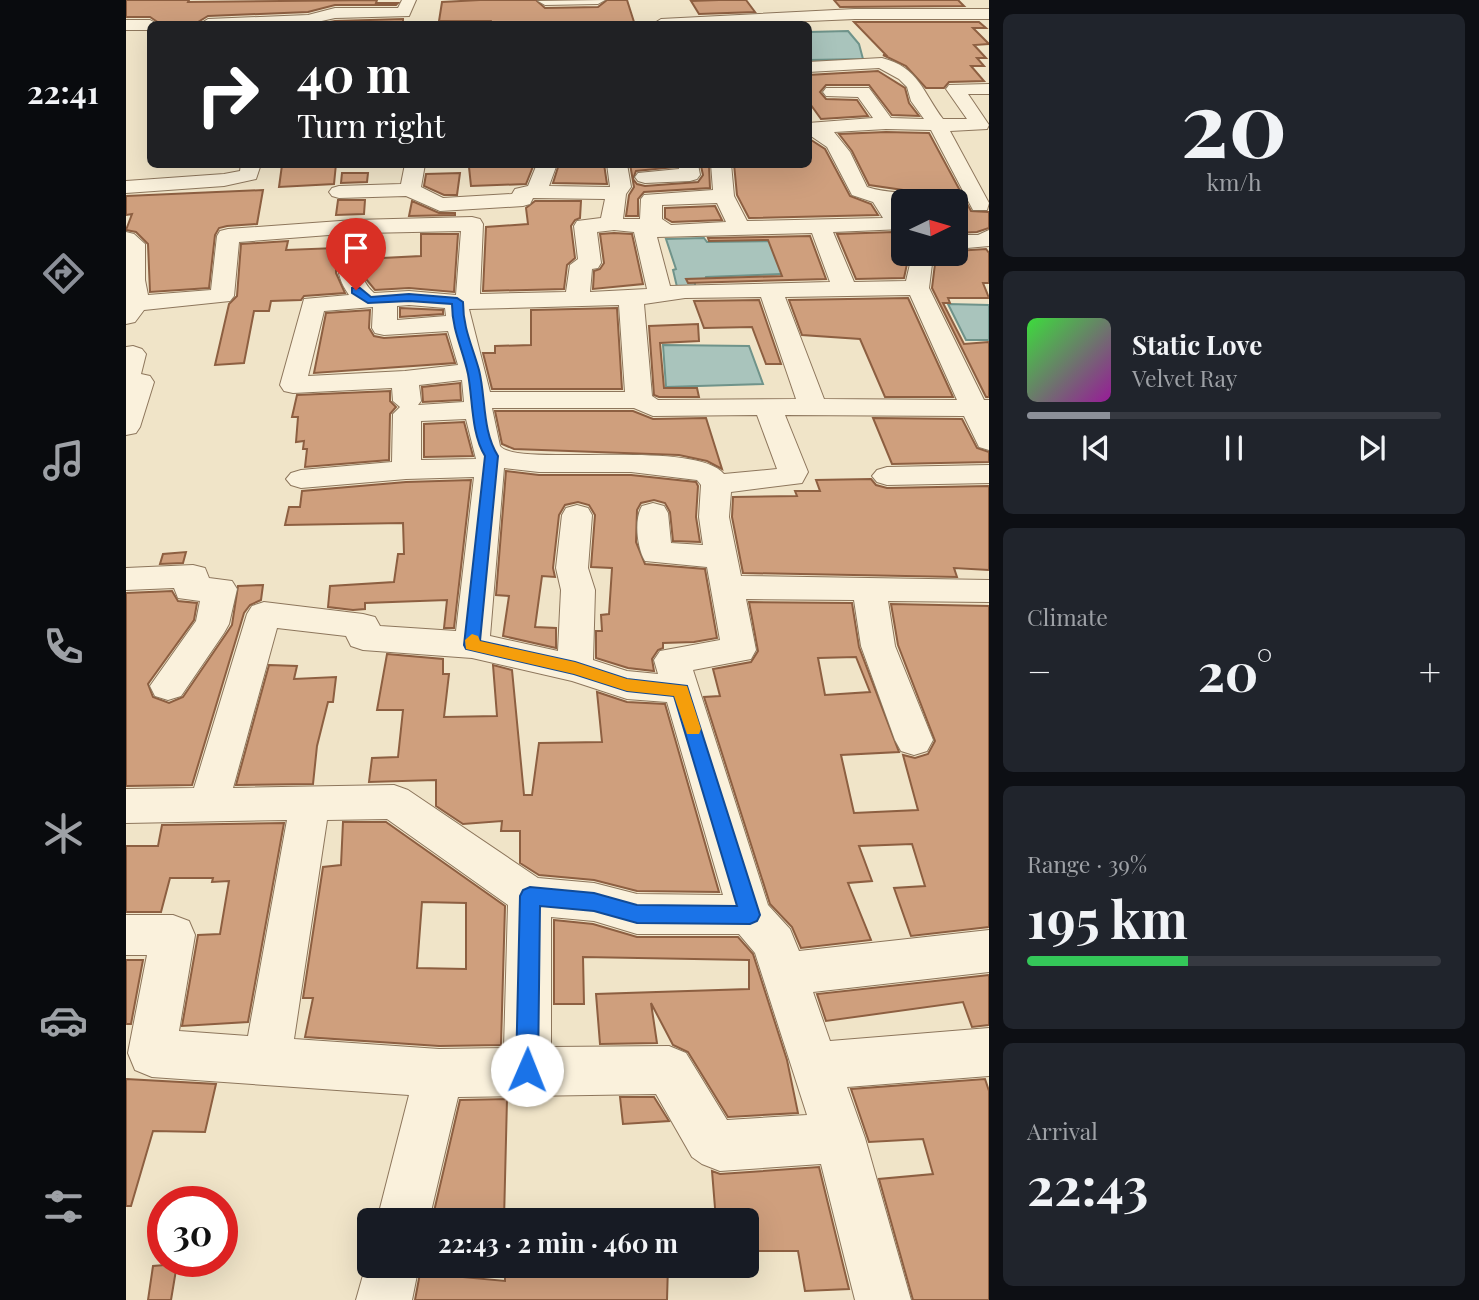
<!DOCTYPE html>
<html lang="en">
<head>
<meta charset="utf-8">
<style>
	body { margin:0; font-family:"Playfair Display",serif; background:#20242c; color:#f1f3f6; height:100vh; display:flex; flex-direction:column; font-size:26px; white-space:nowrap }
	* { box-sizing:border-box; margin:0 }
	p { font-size:23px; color:#9ea1a6 }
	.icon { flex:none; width:38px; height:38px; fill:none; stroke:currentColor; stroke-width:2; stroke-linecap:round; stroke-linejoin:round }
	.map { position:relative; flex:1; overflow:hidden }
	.details { display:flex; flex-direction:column; gap:14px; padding:14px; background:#0d0f14; width:490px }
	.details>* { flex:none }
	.banner { position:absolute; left:21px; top:21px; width:665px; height:147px; border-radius:10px; box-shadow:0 7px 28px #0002; background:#202124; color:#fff; overflow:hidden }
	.needle { width:46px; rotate:85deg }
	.controls { position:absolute; left:765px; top:189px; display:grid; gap:14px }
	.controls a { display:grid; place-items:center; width:77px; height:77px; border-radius:10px; background:#171b24; box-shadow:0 7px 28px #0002; font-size:35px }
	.speed { position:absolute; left:21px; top:1186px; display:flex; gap:14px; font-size:35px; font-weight:700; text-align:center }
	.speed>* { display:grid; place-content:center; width:91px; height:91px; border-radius:50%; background:#171b24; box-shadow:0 7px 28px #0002; line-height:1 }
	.speed .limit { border:10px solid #d22; background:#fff; color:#111 }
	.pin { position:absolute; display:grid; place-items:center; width:60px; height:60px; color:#fff; margin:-72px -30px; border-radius:50% 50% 50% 0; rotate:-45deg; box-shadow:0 0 7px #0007 }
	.pin .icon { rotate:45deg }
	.me { position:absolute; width:77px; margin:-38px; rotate:1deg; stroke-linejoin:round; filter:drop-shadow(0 0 5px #0008) }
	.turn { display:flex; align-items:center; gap:24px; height:147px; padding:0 35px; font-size:32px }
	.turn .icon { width:91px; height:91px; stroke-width:2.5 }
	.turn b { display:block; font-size:49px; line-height:60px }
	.big { font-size:52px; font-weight:700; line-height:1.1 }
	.details .widget { flex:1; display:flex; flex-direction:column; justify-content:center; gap:10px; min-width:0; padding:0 24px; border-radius:10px; background:#20242c }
	.details .dial { align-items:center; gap:0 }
	.dial b { font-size:91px; line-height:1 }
	.song { display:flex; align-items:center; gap:21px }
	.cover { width:84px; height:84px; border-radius:10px; background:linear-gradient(135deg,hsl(120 70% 55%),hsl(300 70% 35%)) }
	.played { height:7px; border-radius:4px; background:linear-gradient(90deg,#8c9099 20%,#363941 20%) }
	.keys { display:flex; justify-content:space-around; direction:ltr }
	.heat { display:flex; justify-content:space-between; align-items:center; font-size:38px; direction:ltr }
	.charge { height:10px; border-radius:5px; background:linear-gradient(90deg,#34c759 39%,#363941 0) }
	.trip { position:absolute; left:231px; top:1208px; width:402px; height:70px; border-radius:10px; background:#171b24; box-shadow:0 7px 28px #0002; font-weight:700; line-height:70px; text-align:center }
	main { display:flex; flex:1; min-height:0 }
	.tab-bar { display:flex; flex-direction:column; width:126px; justify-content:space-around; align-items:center; background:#090b0e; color:#9ea1a6 }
	.tab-bar .icon { width:49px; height:49px }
	.tab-bar .current { color:#8c9099 }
	.tab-bar b { font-size:32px; color:#f1f3f6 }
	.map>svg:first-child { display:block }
	.water { fill:#a9c4bc; stroke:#6f938a; stroke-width:2 }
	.building { fill:#cf9f7d; stroke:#8d5f41; stroke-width:2; fill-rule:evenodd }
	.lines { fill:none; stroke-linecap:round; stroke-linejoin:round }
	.minor-casing { stroke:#8d765c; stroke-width:2 }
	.minor { fill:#faf1dc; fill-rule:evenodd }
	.route { fill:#1a73e8; stroke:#114b97; stroke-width:2 }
	.slow { fill:#f59e0b }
</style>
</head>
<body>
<main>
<nav class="tab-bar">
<b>22:41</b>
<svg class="icon current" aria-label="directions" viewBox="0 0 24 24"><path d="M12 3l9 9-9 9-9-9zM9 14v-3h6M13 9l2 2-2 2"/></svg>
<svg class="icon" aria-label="music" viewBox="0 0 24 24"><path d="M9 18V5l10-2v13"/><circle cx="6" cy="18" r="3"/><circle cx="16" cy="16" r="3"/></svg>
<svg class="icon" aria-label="phone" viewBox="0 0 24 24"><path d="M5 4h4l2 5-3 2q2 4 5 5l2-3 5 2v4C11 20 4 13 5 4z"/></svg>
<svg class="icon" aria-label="climate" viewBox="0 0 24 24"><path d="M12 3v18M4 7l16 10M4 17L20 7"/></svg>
<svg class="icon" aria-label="car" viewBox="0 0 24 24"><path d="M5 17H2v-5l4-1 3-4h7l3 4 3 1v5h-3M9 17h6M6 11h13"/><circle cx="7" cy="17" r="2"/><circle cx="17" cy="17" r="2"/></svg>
<svg class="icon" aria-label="filters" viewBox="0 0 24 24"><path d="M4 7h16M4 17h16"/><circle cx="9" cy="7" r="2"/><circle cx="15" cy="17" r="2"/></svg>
</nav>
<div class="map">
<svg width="863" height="1300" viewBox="0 0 863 1300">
	<rect width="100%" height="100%" fill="#f0e4c8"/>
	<path class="water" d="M722 31 733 44 737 59 683 60V32Z
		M578 238 581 242 667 241 682 273 580 277 579 280 569 281V286L551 287 547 270 550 269 540 239Z
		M822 304 863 305V340H840Z
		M537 345 623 346 637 384 540 387Z"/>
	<path class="building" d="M0 0H63L62 2 251 0 250 3H272L270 5H209L182 12 82 16 72 22 33 23 24 17H0Z
		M354 0H410L419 8 472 7 481 0H501L508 22 366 24 365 21H313L316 2Z
		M593 0H620L629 12 573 14 565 1Z
		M708 0H832L838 6 714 7Z
		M277 19V24H192L209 21Z
		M728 22H853L860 28H847L863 44 848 45 860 58H851L858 66H845L858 81 823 82 818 88H800L780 66 757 55H760Z
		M752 71 779 88 783 103 793 116 766 115 743 85H700L694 92 700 99 731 100 742 116 695 119 682 101V75Z
		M760 132 803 133 845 211 863 212V228L851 232 830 233V201H815L811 195 743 185 726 151 713 134Z
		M682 138 699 149 724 196 745 204 752 215 623 218 611 195 608 164H682Z
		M210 164 208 184 153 187 156 165Z
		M362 164H408L400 184 345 186 343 167Z
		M433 164H478L481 184 427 183Z
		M504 164H549L550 167 510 171 507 179 511 184 519 186 572 182 577 175 575 166H583L584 188 518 192 512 199V216H500L503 195 508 187Z
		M216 173H242L241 182 215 183Z
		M334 173 331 195H318L298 186 300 174Z
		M137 190 131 224 101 226 93 228 89 235 83 288 24 292 22 244 10 232 0 230 6 214 0 215V196Z
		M212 200H239L238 214 210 215Z
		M286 201 313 213H329V215L283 216Z
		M409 201H455L454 218 449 220 445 226 449 258 441 265 438 289 357 291 360 227 402 224 400 208Z
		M589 206 596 220 546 222 539 218V208Z
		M768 232 777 244 776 255 781 264 778 278 730 279 711 234Z
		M488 233 506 234 517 284 467 289 468 271 474 269 478 263 474 234Z
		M295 234H332L328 292 283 288 249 290 240 279 237 259 295 256Z
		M684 236 700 279 562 283 560 279 656 276 642 240 583 241 582 238Z
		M162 241 160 250 210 248V273L219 293 178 296 175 300 145 301 143 311H128L118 363 89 365 103 304 111 296 115 244Z
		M860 249 863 253V283H857L863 298H822L824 303H817L838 344 863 342V397H860L806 288 809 264 803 254H830V251Z
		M782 298 827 397H759L734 339 676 335 663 300Z
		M633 300 655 364H640L626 327 578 328 568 301Z
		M274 308 317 310V314L274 317Z
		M491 308 496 389H366L357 353H369V346L405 345V310Z
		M244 310 243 328 248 336 258 338 320 334 329 363 188 373 200 313Z
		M572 324 573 341 534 343 538 388H571L573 397H533L528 395 523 326Z
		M334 383 335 400 297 402 296 387Z
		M264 391V401L270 407 264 414 263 460 179 467 181 449H177L178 441 170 442 172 417H166L171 395Z
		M369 411H507L527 419 580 418 596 469 581 461 553 455 388 449 376 444Z
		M747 418 836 419 851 448 863 452V462L766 464Z
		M338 422 347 456 298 457V424Z
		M380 471 413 475H505L570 482 572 486 570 517 574 542 547 541 544 512 539 503 528 500 515 503 511 510 510 542 519 564 579 569 591 638 568 642 537 643V648L532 650 526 659 528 671 502 668 470 658V631H476L475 615 483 614 486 568 465 567 469 515 463 505 452 502 439 505 433 515 427 568 429 577 416 576 409 627 430 628V648L377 636 383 596 370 595Z
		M745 479 750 485 761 488 863 486V570L828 568 831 577 617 573 606 517 607 497 671 496 669 491H694L690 480Z
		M345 480 328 628H318L321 600 239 603V609L227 610 202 607 204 586 268 582 272 554H278L277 523 159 525 163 507H174L176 491 280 482Z
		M60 552 57 563 34 564 37 554Z
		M137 585 135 600 124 605 118 613 66 785 0 786V593L46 591 52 601 71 603 68 620 22 684 27 697 43 703 57 697 100 634 106 625 112 586Z
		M623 602 726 603 733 647 773 752 715 755 728 813 792 810 777 755 789 758 802 754 809 741 772 645 765 604 863 606V927L785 936 768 888 799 886 786 844 733 846 746 881 722 883 745 940 675 948 666 927 644 904 578 697 594 696 587 669 625 662 632 651ZM730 657 744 692 699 695 692 658Z
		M261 654 317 659V674H323L318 717 371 716 367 665 386 670 398 795H406L413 743 476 742 471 692 501 702 539 704 593 892 511 891 468 880 413 875 394 863V831H375L376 821 337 824 310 806V780L243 782 246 758 272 757 277 710H251Z
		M143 665 171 666 168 679 210 677 207 702H202L191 746 187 784 110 785Z
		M217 822H260L379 906 375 1045 313 1046 179 1037 187 998H177L197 867 215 865ZM296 902 340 903V969L291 968Z
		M158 823 122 1022 56 1026 72 935 94 934 103 881 86 882 87 878H44L35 912H0V846H32L36 825Z
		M428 920 467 924 511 937H612L627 954 661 1060 672 1113 602 1117 562 1052 547 1045 525 1003 531 1043 474 1044 470 994 623 989V960L457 957 458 1004H428Z
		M0 960H17L5 1024H0Z
		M863 975V1025L846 1027 837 1002 700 1021 691 994Z
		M0 1079 90 1084 79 1132 27 1131 5 1206H0Z
		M859 1079 863 1091V1300H787L753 1179 807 1174 797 1139 743 1142 725 1089Z
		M494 1097H528L543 1121 497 1124Z
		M381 1099 378 1220H306L334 1100Z
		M693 1167 723 1289 679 1291 672 1251H621V1220H590L586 1171 594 1174Z
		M51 1264 45 1300H22L27 1266Z
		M413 1265H542L541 1300H289L294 1273 379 1281V1271L413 1273Z"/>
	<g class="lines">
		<g class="minor-casing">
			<path id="minor" d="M276 0H290L283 16 209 18 182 24H74L82 19 182 15 209 8H272Z
				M479 0 472 4 419 5 412 1Z
				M729 9H863V19H729L614 24H527L535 19Z
				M0 20H24L31 24H24V30H0Z
				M756 58C793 67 797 93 817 119H841L820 89 823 85 863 84V94H842L863 125 861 129 824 131 863 203 861 210H847L805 130 760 129 708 132 724 152 741 187C762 194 783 191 804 197L807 201H777V206L770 205 777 216V229L707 232 728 282 780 281 784 264 778 254H800L806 264 803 288 858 400H863V450L853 447 838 416 659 415 682 472 676 483 605 492 603 517 615 576 863 580V602L762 601 769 646 807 740 801 751 788 755 775 751 769 740 735 646 728 600 620 599 630 650 625 659 567 670 642 905 664 929 673 951 863 930V972L687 992 704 1041 863 1028V1076L721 1087 739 1138 785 1300H729L695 1164 594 1171 576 1164 566 1157 530 1094 332 1097 303 1220H251L283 1095 26 1077 9 1070 2 1053 21 955H0V915H47L63 921 69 935 53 1031 122 1036 161 820 0 823V789L68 788 121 614 126 606 138 602 237 614 249 617 254 626 330 631 348 477 280 479 175 488 165 485 160 479 165 473 175 470 266 462 267 414 274 407 267 401 266 388 167 393 158 391 154 385 178 299 223 295C208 274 211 258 216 234L113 242 108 296 104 301 18 310 9 322 0 324V232L8 234 19 244V280L22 295 85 290 91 236 94 231 102 229 228 220 346 217 354 219 357 224 354 294 440 292 444 265 452 259 448 226 451 221 475 218 479 199 407 198 404 204 397 206 314 211 280 196 213 198 206 196 203 192 206 188 213 186 275 184 279 164H299L295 187 317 198 386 194 389 189 402 186 411 164H431L423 186 484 187 481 164H501L505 187 500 194 497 219H514L515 199 518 195 587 190 585 164H605L608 196 621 221 757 218 747 202 726 195 701 147 682 134V123L747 118 732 97 700 96 697 92 700 88H743L765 118 798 119 785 101 781 87 773 79 753 68 682 72V62ZM591 203 600 222 545 225 536 219V205ZM488 230 508 232 521 289 464 292 466 269 472 268 475 263 471 232ZM335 231 330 295 283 291 248 293C229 276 234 256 238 233ZM686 233 704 282 544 286 531 237ZM784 295 831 400 698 399 659 297ZM635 297 670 399 532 400 526 396 518 304 559 298ZM283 305 319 308 320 316 271 320V306ZM493 305 499 392H364L343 309ZM247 307 246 328 249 333 258 335 322 331 332 365 279 371 182 376 198 311ZM336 380 338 402 292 405 295 401 293 385ZM366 408H508L527 416 631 415 651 469 598 474C568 438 390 468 374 446ZM340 419 350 459 295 460V421ZM378 468 413 472H505L571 480 575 485 573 517 577 545 545 543 542 513 538 506 527 503 516 506C508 519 511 548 519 561L581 567 594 640 534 651 528 660 532 674 501 671 467 660 469 590 462 568 466 515 462 508 451 505 440 508 436 515 430 568 435 590 432 651 364 636ZM151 628 220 636 225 646 237 650 346 658 446 681 501 699 541 702 597 895 511 894 468 883 412 878 282 790 268 785 107 788ZM261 819 382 905 378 1048 313 1049 168 1039 201 820ZM425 917 468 921 511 934H613L629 953 681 1115 601 1120 560 1053 543 1046 425 1047Z
				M115 164H135L130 179 98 186 0 193V181L98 174 114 171Z
				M552 164H572L574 175 571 179 564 181 519 183 512 181 509 177 512 173 553 169Z
				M863 230V246L830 249V235H852Z
				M7 346 16 349 20 354 15 374 24 376 28 382 14 427 10 433 0 435V347Z
				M863 465V483L761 485 751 482 746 476 751 470 761 467Z
				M67 565 79 568 83 578 106 581 111 589 103 624 98 633 55 696 42 700 29 696 24 686 70 621 74 601 52 598 48 588 0 590V568Z
				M243 1254V1265H293L286 1300H230Z"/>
		</g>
		<use href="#minor" class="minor"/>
	</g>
	<path class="route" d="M226 288H234L245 297 283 294 331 298 337 302C337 328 346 345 353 370 360 398 356 431 372 456L354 641 449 662 501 679 561 686 634 915 631 921 624 924 511 923 468 911 414 906 412 1070 409 1078 401 1081 394 1078 390 1070 394 896 397 890 404 887 468 893 511 905 611 906 548 696 501 691 448 674 340 649 338 645 359 456C345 433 347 401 342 374 337 350 326 330 326 304L283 301 242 303 226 293Z"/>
	<path class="slow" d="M346 634 352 636 354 641 449 662 501 679 561 686 575 729 573 734H561L548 696 501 691 448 674 340 649 339 640Z"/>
</svg>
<div class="controls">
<a><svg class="needle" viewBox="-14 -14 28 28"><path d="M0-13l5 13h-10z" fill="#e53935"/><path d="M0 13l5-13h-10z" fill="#9ea1a6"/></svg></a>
</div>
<div class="speed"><div class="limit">30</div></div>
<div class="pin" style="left:230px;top:290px;background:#d93025"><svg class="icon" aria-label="arrive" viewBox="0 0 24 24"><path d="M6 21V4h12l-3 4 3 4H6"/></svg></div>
<svg class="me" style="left:401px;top:1070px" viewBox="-20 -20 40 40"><circle r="19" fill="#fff"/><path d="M0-13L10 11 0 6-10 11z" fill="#1a73e8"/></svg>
<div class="trip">22:43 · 2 min · 460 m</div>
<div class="banner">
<div class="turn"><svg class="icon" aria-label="right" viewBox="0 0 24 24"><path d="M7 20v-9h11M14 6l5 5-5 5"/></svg><div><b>40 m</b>Turn right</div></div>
</div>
</div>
<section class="details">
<div class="widget dial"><b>20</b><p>km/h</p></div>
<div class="widget">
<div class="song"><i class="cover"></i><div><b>Static Love</b><p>Velvet Ray</p></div></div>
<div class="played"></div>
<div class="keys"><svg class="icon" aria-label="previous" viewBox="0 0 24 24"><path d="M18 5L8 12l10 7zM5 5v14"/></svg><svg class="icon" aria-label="pause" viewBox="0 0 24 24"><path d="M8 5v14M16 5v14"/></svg><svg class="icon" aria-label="next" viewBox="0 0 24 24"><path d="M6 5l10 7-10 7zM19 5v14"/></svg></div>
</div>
<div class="widget"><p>Climate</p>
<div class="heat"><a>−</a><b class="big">20°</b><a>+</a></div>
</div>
<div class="widget"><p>Range · 39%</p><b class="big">195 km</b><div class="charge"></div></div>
<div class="widget"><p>Arrival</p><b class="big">22:43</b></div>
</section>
</main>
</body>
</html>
